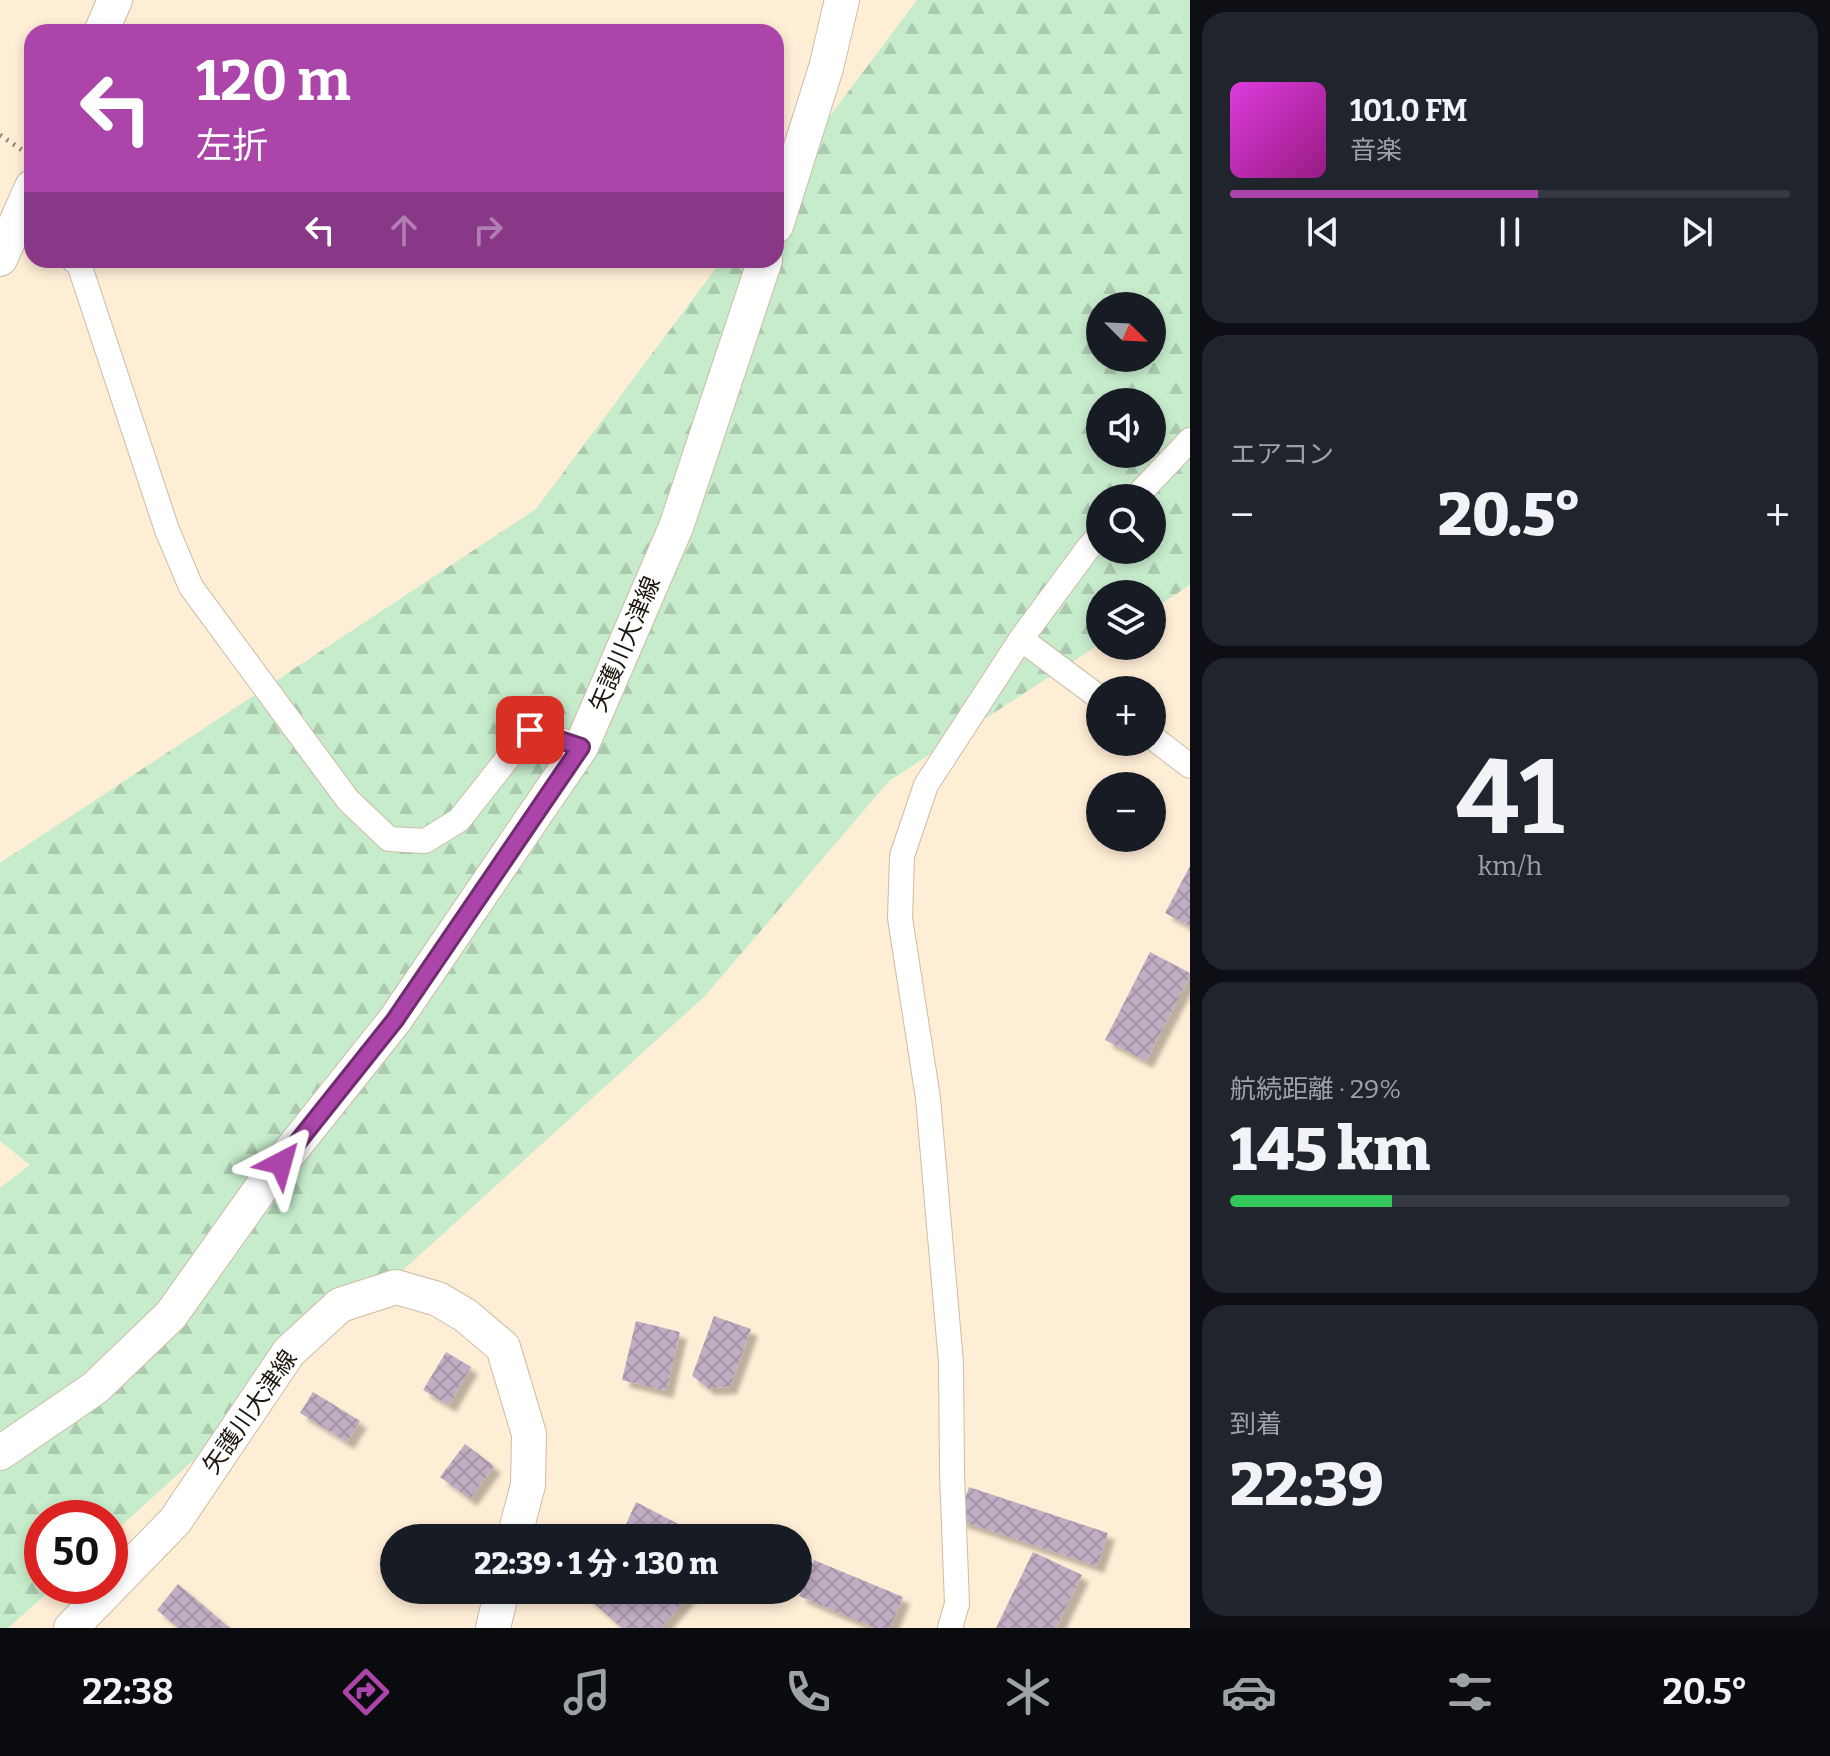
<!DOCTYPE html>
<html lang="ja">
<head>
<meta charset="utf-8">
<style>
	body { margin:0; font-family:Bitter,"Noto Sans JP",serif; background:#20242c; color:#f1f3f6; height:100vh; display:flex; flex-direction:column; font-size:30px; white-space:nowrap }
	* { box-sizing:border-box; margin:0 }
	p { font-size:26px; color:#9ea1a6 }
	.icon { flex:none; width:44px; height:44px; fill:none; stroke:currentColor; stroke-width:2; stroke-linecap:round; stroke-linejoin:round }
	.map { position:relative; flex:1; overflow:hidden }
	.side { display:flex; flex-direction:column; gap:12px; padding:12px; background:#0d0f14; width:640px }
	.side>* { flex:none }
	.top-card { position:absolute; left:24px; top:24px; width:760px; height:244px; border-radius:24px; box-shadow:0 4px 12px #0003; background:#ac45a9; color:#fff; overflow:hidden }
	.needle { width:52px; rotate:114deg }
	.controls { position:absolute; left:1086px; top:292px; display:grid; gap:16px }
	.controls a { display:grid; place-items:center; width:80px; height:80px; border-radius:50%; background:#171b24; box-shadow:0 4px 12px #0003; font-size:40px }
	.speed { position:absolute; left:24px; top:1500px; display:flex; gap:16px; font-size:40px; font-weight:700; text-align:center }
	.speed>* { display:grid; place-content:center; width:104px; height:104px; border-radius:50%; background:#171b24; box-shadow:0 4px 12px #0003; line-height:1 }
	.speed .limit { border:12px solid #d22; background:#fff; color:#111 }
	.pin { position:absolute; display:grid; place-items:center; width:68px; height:68px; color:#fff; margin:-34px; border-radius:16px; box-shadow:0 4px 12px #0006 }
	.me { position:absolute; width:88px; margin:-44px; rotate:39deg; stroke-linejoin:round; filter:drop-shadow(0 0 6px #0008) }
	.turn { display:flex; align-items:center; gap:28px; height:168px; padding:0 40px; font-size:36px }
	.turn .icon { width:104px; height:104px; stroke-width:2.5 }
	.turn b { display:block; font-size:56px; line-height:68px }
	.lanes { display:flex; align-items:center; height:76px; padding:0 40px; background:#0003; justify-content:center; gap:40px; direction:ltr }
	.lanes .off { opacity:.35 }
	.big { font-size:60px; font-weight:800; line-height:1.1 }
	.side .tile { flex:1; display:flex; flex-direction:column; justify-content:center; gap:12px; min-width:0; padding:0 28px; border-radius:24px; background:#20242c }
	.side .dial { align-items:center; gap:0 }
	.dial b { font-size:104px; line-height:1 }
	.song { display:flex; align-items:center; gap:24px }
	.cover { width:96px; height:96px; border-radius:12px; background:linear-gradient(135deg,hsl(300 70% 55%),hsl(310 70% 35%)) }
	.played { height:8px; border-radius:4px; background:linear-gradient(90deg,#ac45a9 55%,#363941 55%) }
	.keys { display:flex; justify-content:space-around; direction:ltr }
	.heat { display:flex; justify-content:space-between; align-items:center; font-size:44px; direction:ltr }
	.charge { height:12px; border-radius:6px; background:linear-gradient(90deg,#34c759 29%,#363941 0) }
	.trip { position:absolute; left:380px; top:1524px; width:432px; height:80px; border-radius:40px; background:#171b24; box-shadow:0 4px 12px #0003; font-weight:800; line-height:80px; text-align:center }
	.dock { display:flex; height:128px; justify-content:space-around; align-items:center; background:#090b0e; color:#9ea1a6 }
	.dock .icon { width:56px; height:56px }
	.dock .current { color:#ac45a9 }
	.dock b { font-size:36px; color:#f1f3f6 }
	main { display:flex; flex:1; min-height:0 }
	.map>svg:first-child { display:block }
	.forest { fill:url(#forest-firs); fill-rule:evenodd }
	.building { fill:url(#building-cross-hatch); filter:url(#shadow) }
	.lines { fill:none; stroke-linecap:round; stroke-linejoin:round }
	.street-casing { stroke:#cdbca6; stroke-width:26 }
	.secondary-casing { stroke:#cdbca6; stroke-width:36 }
	.path { stroke:#918575; stroke-width:5; stroke-dasharray:2 6; stroke-linecap:butt }
	.street { stroke:#fff; stroke-width:24 }
	.secondary { stroke:#fff; stroke-width:34 }
	.route-casing { stroke:#702d6e; stroke-width:20 }
	.route { stroke:#ac45a9; stroke-width:14 }
	.labels { text-anchor:middle; stroke-width:6; stroke-linejoin:round; paint-order:stroke }
	.street-label { font-size:24px; fill:#1d170e; stroke:#fff }
</style>
</head>
<body>
<main>
<div class="map">
<svg width="1190" height="1628" viewBox="0 0 1190 1628">
	<defs>
		<pattern id="forest-firs" width="22" height="20" patternUnits="userSpaceOnUse" patternTransform="scale(2)"><rect width="22" height="20" fill="#c7eccc"/><path d="M5 1l3.5 6h-7zM16 11l3.5 6h-7z" fill="#aacaae"/></pattern>
		<pattern id="building-cross-hatch" width="8" height="8" patternUnits="userSpaceOnUse" patternTransform="scale(2)"><rect width="8" height="8" fill="#bfadc3"/><path d="M0 0l8 8M0 8l8-8" fill="none" stroke="#a494a6"/></pattern>
		<filter id="shadow"><feDropShadow dx="7" dy="7" stdDeviation="2" flood-color="#0004"/></filter>
	</defs>
	<rect width="100%" height="100%" fill="#ffeed6"/>
	<path class="forest" d="M917 0H1190V585L1152 610V594H1100V644L889 781 705 996 110 1536V1518H42V1586H55L8 1628H0V1188L30 1165 0 1141V863L536 509 722 260H776V188ZM1100 306H1152V358H1100ZM1100 402H1152V454H1100ZM1100 498H1152V550H1100Z"/>
	<path class="building" d="M1190 866V926L1165 913Z
		M1150 952 1190 973V976L1146 1061 1105 1040Z
		M714 1316 751 1329 730 1387 708 1388 692 1376Z
		M636 1321 680 1332 666 1391 622 1380Z
		M446 1352 471 1367 449 1405 423 1390Z
		M313 1392 360 1421 347 1442 300 1413Z
		M465 1444 494 1466 470 1499 440 1477Z
		M969 1487 1108 1533 1097 1566 958 1520Z
		M636 1502 705 1538H620Z
		M1033 1552 1082 1575 1056 1628H996Z
		M814 1560 903 1597 890 1628H875L799 1596Z
		M178 1584 230 1628H178L157 1610Z
		M579 1590H694L660 1628H622Z"/>
	<g class="lines">
		<g class="street-casing">
			<path id="street" d="M73 260 79 264 167 530 191 587 348 800 389 839 425 841 459 820 530 730 581 747
				M1135 498 1190 440
				M1021 639 1100 698
				M1152 737 1190 766
				M950 1628 957 1604 952 1473 951 1363 928 1098 900 918 902 856 926 785 1021 639 1089 547 1100 535"/>
		</g>
		<g class="secondary-casing">
			<path id="secondary" d="M101 32 115 0
				M776 226 826 68 842 0
				M0 259 32 187
				M0 1453 95 1388 171 1315 262 1187 395 1020 581 747 676 527 765 260
				M71 1628 175 1521 289 1352 340 1305 396 1287 438 1299 465 1315 503 1347 529 1434 528 1485 514 1538
				M493 1628 502 1590"/>
		</g>
		<path class="path" d="M0 135 31 156"/>
		<use href="#street" class="street"/>
		<use href="#secondary" class="secondary"/>
	</g>
	<g class="lines">
		<g class="route-casing">
			<path id="route" d="M281 1163 395 1020 581 747 530 730"/>
		</g>
		<use href="#route" class="route"/>
	</g>
	<g class="labels">
		<g class="street-label">
			<text transform="translate(625 644) rotate(-67)" y="8">矢護川大津線</text>
			<text transform="translate(250 1412) rotate(-55)" y="8">矢護川大津線</text>
		</g>
	</g>
</svg>
<div class="controls">
<a><svg class="needle" viewBox="-14 -14 28 28"><path d="M0-13l5 13h-10z" fill="#e53935"/><path d="M0 13l5-13h-10z" fill="#9ea1a6"/></svg></a>
<a><svg class="icon" aria-label="sound" viewBox="0 0 24 24"><path d="M4 9h4l5-4v14l-5-4H4zM17 9q2 3 0 6"/></svg></a>
<a><svg class="icon" aria-label="search" viewBox="0 0 24 24"><circle cx="10" cy="10" r="6"/><path d="M15 15l6 6"/></svg></a>
<a><svg class="icon" aria-label="layers" viewBox="0 0 24 24"><path d="M12 4l9 5-9 5-9-5zM3 14l9 5 9-5"/></svg></a>
<a>+</a>
<a>−</a>
</div>
<div class="speed"><div class="limit">50</div></div>
<div class="pin" style="left:530px;top:730px;background:#d93025"><svg class="icon" aria-label="arrive" viewBox="0 0 24 24"><path d="M6 21V4h12l-3 4 3 4H6"/></svg></div>
<svg class="me" style="left:281px;top:1163px" viewBox="-20 -20 40 40"><path d="M0-17L14 15 0 8-14 15z" fill="#ac45a9" stroke="#fff" stroke-width="4"/></svg>
<div class="trip">22:39 · 1 分 · 130 m</div>
<div class="top-card">
<div class="turn"><svg class="icon" aria-label="left" viewBox="0 0 24 24"><path d="M17 20v-9H6M10 6l-5 5 5 5"/></svg><div><b>120 m</b>左折</div></div>
<div class="lanes"><svg class="icon" aria-label="left" viewBox="0 0 24 24"><path d="M17 20v-9H6M10 6l-5 5 5 5"/></svg><svg class="icon off" aria-label="ahead" viewBox="0 0 24 24"><path d="M12 20V5M6 11l6-6 6 6"/></svg><svg class="icon off" aria-label="right" viewBox="0 0 24 24"><path d="M7 20v-9h11M14 6l5 5-5 5"/></svg></div>
</div>
</div>
<section class="side">
<div class="tile">
<div class="song"><i class="cover"></i><div><b>101.0 FM</b><p>音楽</p></div></div>
<div class="played"></div>
<div class="keys"><svg class="icon" aria-label="previous" viewBox="0 0 24 24"><path d="M18 5L8 12l10 7zM5 5v14"/></svg><svg class="icon" aria-label="pause" viewBox="0 0 24 24"><path d="M8 5v14M16 5v14"/></svg><svg class="icon" aria-label="next" viewBox="0 0 24 24"><path d="M6 5l10 7-10 7zM19 5v14"/></svg></div>
</div>
<div class="tile"><p>エアコン</p>
<div class="heat"><a>−</a><b class="big">20.5°</b><a>+</a></div>
</div>
<div class="tile dial"><b>41</b><p>km/h</p></div>
<div class="tile"><p>航続距離 · 29%</p><b class="big">145 km</b><div class="charge"></div></div>
<div class="tile"><p>到着</p><b class="big">22:39</b></div>
</section>
</main>
<nav class="dock">
<b>22:38</b>
<svg class="icon current" aria-label="directions" viewBox="0 0 24 24"><path d="M12 3l9 9-9 9-9-9zM9 14v-3h6M13 9l2 2-2 2"/></svg>
<svg class="icon" aria-label="music" viewBox="0 0 24 24"><path d="M9 18V5l10-2v13"/><circle cx="6" cy="18" r="3"/><circle cx="16" cy="16" r="3"/></svg>
<svg class="icon" aria-label="phone" viewBox="0 0 24 24"><path d="M5 4h4l2 5-3 2q2 4 5 5l2-3 5 2v4C11 20 4 13 5 4z"/></svg>
<svg class="icon" aria-label="climate" viewBox="0 0 24 24"><path d="M12 3v18M4 7l16 10M4 17L20 7"/></svg>
<svg class="icon" aria-label="car" viewBox="0 0 24 24"><path d="M5 17H2v-5l4-1 3-4h7l3 4 3 1v5h-3M9 17h6M6 11h13"/><circle cx="7" cy="17" r="2"/><circle cx="17" cy="17" r="2"/></svg>
<svg class="icon" aria-label="filters" viewBox="0 0 24 24"><path d="M4 7h16M4 17h16"/><circle cx="9" cy="7" r="2"/><circle cx="15" cy="17" r="2"/></svg>
<b>20.5°</b>
</nav>
</body>
</html>
